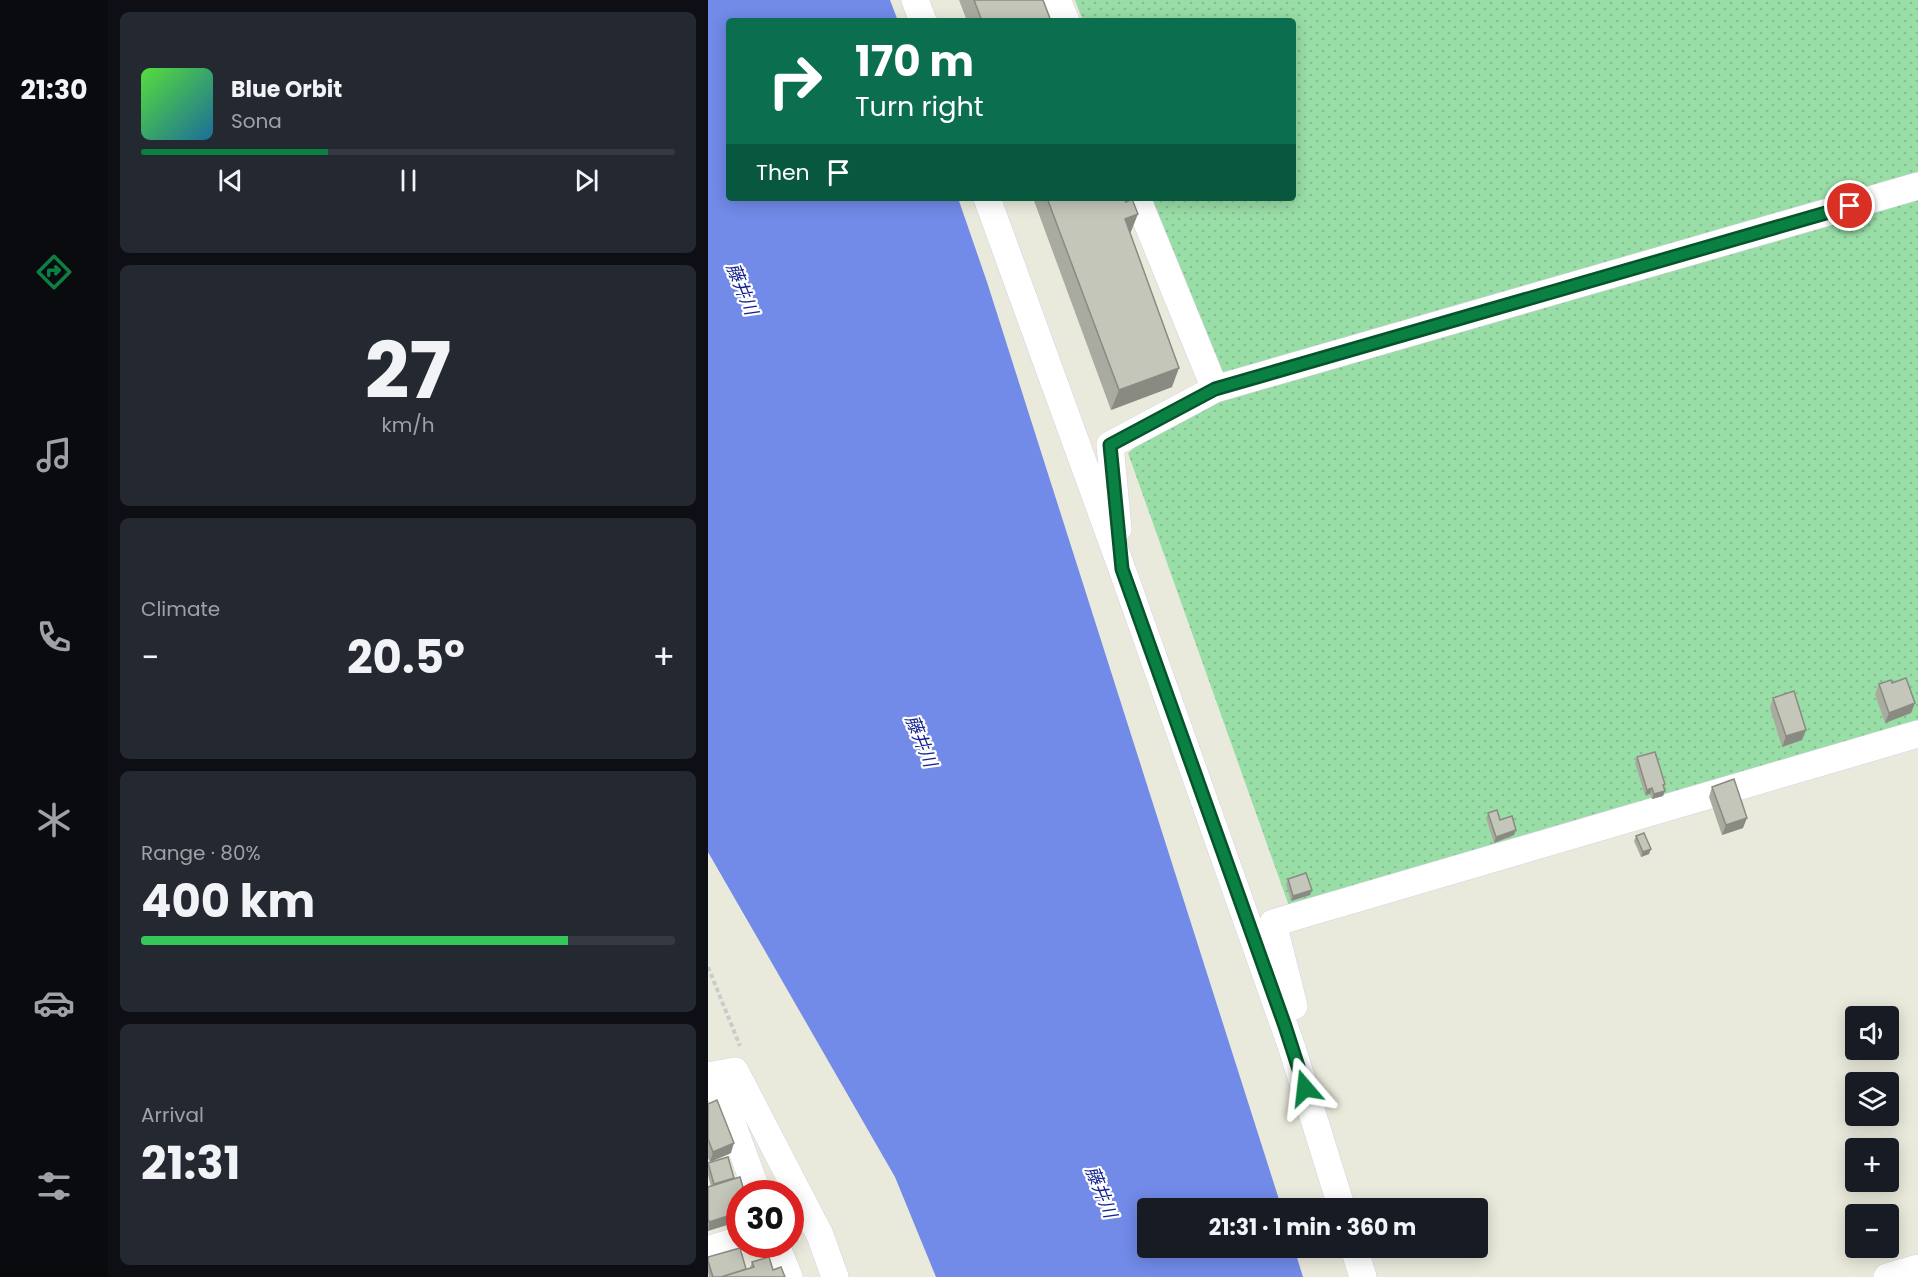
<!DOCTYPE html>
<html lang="en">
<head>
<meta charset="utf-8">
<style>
	body { margin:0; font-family:Poppins,"Noto Sans JP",sans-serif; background:#242831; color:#f1f3f6; height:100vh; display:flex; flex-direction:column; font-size:22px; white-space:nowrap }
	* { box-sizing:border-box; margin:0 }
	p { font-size:20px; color:#9ea1a6 }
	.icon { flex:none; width:33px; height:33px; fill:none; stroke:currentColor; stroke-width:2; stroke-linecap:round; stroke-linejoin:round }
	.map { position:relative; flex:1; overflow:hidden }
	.drawer { display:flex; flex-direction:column; gap:12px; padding:12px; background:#0d0f14; width:600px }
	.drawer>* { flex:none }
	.guide { position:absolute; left:18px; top:18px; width:570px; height:183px; border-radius:6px; box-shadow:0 3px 15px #0003; background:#0b6e4f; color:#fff; overflow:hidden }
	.controls { position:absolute; left:1137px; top:1006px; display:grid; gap:12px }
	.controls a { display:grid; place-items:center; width:54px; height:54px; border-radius:6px; background:#171b24; box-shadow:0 3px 15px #0003; font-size:30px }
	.speed { position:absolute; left:18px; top:1180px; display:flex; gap:12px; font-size:30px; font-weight:700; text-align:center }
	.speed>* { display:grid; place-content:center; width:78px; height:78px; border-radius:50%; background:#171b24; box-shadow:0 3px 15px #0003; line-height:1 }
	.speed .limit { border:9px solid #d22; background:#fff; color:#111 }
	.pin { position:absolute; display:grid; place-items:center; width:51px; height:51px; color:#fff; margin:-26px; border:3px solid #fff; border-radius:50%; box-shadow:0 2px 6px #0007 }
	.me { position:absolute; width:66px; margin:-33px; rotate:343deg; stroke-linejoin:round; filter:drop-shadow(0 0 4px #0008) }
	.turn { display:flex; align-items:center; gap:21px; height:126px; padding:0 30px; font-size:27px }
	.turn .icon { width:78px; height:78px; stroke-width:2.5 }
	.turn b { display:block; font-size:42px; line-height:51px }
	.then { display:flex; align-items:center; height:57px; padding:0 30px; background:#0003; gap:12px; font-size:22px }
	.big { font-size:45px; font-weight:700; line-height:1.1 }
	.drawer .tile { flex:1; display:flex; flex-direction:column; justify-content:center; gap:9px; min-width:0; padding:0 21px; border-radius:9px; background:#242831 }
	.drawer .dial { align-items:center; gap:0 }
	.dial b { font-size:78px; line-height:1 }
	.song { display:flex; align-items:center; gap:18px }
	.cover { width:72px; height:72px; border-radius:9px; background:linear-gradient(135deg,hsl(110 70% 55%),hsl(200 70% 35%)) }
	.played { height:6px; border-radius:3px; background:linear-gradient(90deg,#0b8043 35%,#363941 35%) }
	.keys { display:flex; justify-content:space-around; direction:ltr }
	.heat { display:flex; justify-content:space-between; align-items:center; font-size:33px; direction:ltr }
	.charge { height:9px; border-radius:4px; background:linear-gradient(90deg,#34c759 80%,#363941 0) }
	.trip { position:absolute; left:429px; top:1198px; width:351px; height:60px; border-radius:6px; background:#171b24; box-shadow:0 3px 15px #0003; font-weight:700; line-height:60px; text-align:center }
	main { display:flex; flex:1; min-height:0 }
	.tab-bar { display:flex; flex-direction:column; width:108px; justify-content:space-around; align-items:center; background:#090b0e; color:#9ea1a6 }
	.tab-bar .icon { width:42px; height:42px }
	.tab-bar .current { color:#0b8043 }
	.tab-bar b { font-size:27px; color:#f1f3f6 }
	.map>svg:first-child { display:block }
	.green { fill:url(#green-dots) }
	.water { fill:#728ae8 }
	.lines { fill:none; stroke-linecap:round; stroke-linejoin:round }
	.minor-casing { stroke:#d6d0e1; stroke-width:28 }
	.path { stroke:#cbcbcb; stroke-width:4; stroke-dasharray:4.5 3; stroke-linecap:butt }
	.minor { stroke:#fff; stroke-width:27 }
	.wall { fill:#a9aaa0 }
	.shaded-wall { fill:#898b82 }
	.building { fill:#c4c6ba; stroke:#898b82; stroke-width:1.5 }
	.route-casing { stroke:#07532c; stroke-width:15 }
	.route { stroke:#0b8043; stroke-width:10 }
	.labels { text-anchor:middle; stroke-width:4.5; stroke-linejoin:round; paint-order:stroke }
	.water-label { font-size:18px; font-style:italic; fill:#142391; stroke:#fff }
</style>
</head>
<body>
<main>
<nav class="tab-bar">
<b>21:30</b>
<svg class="icon current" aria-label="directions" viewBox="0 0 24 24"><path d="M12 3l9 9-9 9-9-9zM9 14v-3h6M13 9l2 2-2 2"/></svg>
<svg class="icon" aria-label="music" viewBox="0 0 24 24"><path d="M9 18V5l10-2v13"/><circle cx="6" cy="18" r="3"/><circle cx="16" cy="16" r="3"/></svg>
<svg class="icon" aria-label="phone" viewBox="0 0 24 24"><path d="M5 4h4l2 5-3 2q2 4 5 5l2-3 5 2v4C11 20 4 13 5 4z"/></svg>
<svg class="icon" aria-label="climate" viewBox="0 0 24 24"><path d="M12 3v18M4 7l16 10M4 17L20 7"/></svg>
<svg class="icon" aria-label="car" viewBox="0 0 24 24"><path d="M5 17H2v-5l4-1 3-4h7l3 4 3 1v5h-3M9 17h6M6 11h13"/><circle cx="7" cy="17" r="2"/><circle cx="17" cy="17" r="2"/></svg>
<svg class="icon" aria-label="filters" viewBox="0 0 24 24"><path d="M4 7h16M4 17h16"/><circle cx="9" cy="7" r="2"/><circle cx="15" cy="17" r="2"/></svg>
</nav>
<section class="drawer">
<div class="tile">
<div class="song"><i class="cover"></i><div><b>Blue Orbit</b><p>Sona</p></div></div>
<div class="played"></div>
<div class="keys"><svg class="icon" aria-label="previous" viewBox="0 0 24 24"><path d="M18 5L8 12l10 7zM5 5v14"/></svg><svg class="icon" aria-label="pause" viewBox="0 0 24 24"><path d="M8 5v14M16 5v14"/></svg><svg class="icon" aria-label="next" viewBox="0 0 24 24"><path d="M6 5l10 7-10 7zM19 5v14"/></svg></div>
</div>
<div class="tile dial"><b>27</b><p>km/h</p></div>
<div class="tile"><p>Climate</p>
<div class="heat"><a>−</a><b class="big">20.5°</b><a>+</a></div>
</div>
<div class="tile"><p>Range · 80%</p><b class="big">400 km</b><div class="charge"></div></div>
<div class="tile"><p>Arrival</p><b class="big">21:31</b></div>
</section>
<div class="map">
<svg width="1210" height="1277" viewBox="0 0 1210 1277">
	<defs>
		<pattern id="green-dots" width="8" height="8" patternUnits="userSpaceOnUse" patternTransform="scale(1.5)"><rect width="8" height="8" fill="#9adea7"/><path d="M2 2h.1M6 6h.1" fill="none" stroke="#85be90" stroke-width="1.8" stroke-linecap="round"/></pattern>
	</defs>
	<rect width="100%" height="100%" fill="#e9eadb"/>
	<path class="green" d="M367 0H1210V720L581 906 420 453 460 420 513 394 440 198H585V21H375Z"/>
	<path class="water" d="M0 0H182L190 21H21V198H250L279 282 574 1209H440V1248H586L595 1277H228L187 1177 0 852Z"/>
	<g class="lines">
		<g class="minor-casing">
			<path id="minor" d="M207 0 215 21
				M349 0 358 21
				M279 198 414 569 584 1048 634 1209
				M429 198 507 389
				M410 529 402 445 507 389 1210 186
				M586 1006 565 923 1210 734
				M0 1076 27 1071 112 1235 127 1277
				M0 1079 14 1096 50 1194
				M68 1245 81 1277
				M646 1248 655 1277
				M0 1250 32 1240
				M1179 1277 1210 1268"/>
		</g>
		<path class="path" d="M0 967 32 1046"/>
		<use href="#minor" class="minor"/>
	</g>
	<path class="wall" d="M251 0H335L343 21H259Z
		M325 198H420L419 202 422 234 464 387 403 410Z
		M1184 683 1203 713 1177 723 1167 694 1171 684Z
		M1065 698 1098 730 1094 740 1074 747 1062 708Z
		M929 757 957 784 955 796 944 799 942 794 937 795 927 763Z
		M1004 787 1035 828 1014 835 1001 797Z
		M780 813 792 820 806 835 786 843 778 818Z
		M928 836 941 854 933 857 926 841Z
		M580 879 602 895 583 901 578 884Z
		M0 1104 23 1153 2 1162 0 1158Z
		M0 1163 26 1179 0 1231V1187L3 1186 0 1175Z
		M83 1219 92 1232 84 1234 82 1228Z
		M0 1257 38 1269 42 1268 44 1262 65 1270 77 1277H1L0 1272Z"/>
	<path class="shaded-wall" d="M430 214 422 234 417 219Z
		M471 368 464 387 403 410 411 390Z
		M1207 703 1203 713 1177 723 1181 713Z
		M1098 730 1094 740 1074 747 1078 736Z
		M944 788 942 794 937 795 939 790Z
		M957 791 955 796 944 799 946 794Z
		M1039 818 1035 828 1014 835 1018 825Z
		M808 830 806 835 786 843 788 837Z
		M943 849 941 854 933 857 935 852Z
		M604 890 602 895 583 901 585 896Z
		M26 1143 23 1153 2 1162 5 1152Z
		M32 1212V1221L0 1231 1 1222Z
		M93 1226 92 1232 84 1234 86 1229Z"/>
	<path class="building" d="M266 0H335L343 21H274Z
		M339 198H416L418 202 424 199 430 214 417 219 471 368 411 390Z
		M1198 678 1207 703 1181 713 1171 684 1183 680 1184 683Z
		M1086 691 1098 730 1078 736 1065 698Z
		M947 752 957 784 955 785 957 791 946 794 944 788 939 790 929 757Z
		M1026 779 1039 818 1018 825 1004 787Z
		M789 810 792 820 804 816 808 830 788 837 780 813Z
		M936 833 943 849 935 852 928 836Z
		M598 873 604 890 585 896 580 879Z
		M9 1100 26 1143 5 1152 0 1139V1104Z
		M20 1157 26 1178 6 1184 0 1163Z
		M32 1177 37 1194H32V1212L1 1222 0 1219V1187Z
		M90 1217 93 1226 86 1229 83 1219Z
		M32 1248 38 1269 13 1277H5L0 1261V1257Z
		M61 1257 65 1270 73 1267 77 1277H13L46 1267 44 1262Z"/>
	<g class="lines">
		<g class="route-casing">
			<path id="route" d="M597 1088 577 1026 414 569 402 445 507 389 1142 206"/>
		</g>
		<use href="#route" class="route"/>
	</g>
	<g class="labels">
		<g class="water-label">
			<text transform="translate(34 289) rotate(68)" y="6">藤井川</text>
			<text transform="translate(213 741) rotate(68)" y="6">藤井川</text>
			<text transform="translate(393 1192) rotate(68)" y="6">藤井川</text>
		</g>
	</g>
</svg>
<div class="controls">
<a><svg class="icon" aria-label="sound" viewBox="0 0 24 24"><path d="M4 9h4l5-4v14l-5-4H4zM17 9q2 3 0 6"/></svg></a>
<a><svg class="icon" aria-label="layers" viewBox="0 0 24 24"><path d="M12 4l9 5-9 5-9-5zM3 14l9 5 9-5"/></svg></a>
<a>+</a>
<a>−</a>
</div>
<div class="speed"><div class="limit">30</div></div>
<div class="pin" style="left:1142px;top:206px;background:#d93025"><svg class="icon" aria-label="arrive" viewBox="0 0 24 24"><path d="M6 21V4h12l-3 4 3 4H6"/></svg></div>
<svg class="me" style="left:597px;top:1088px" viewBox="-20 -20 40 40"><path d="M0-17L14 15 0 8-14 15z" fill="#0b8043" stroke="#fff" stroke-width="4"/></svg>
<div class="trip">21:31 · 1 min · 360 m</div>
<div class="guide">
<div class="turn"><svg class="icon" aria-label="right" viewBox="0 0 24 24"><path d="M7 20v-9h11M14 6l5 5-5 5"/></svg><div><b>170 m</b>Turn right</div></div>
<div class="then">Then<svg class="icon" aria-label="arrive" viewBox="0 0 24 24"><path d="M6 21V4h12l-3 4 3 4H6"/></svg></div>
</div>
</div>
</main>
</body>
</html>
